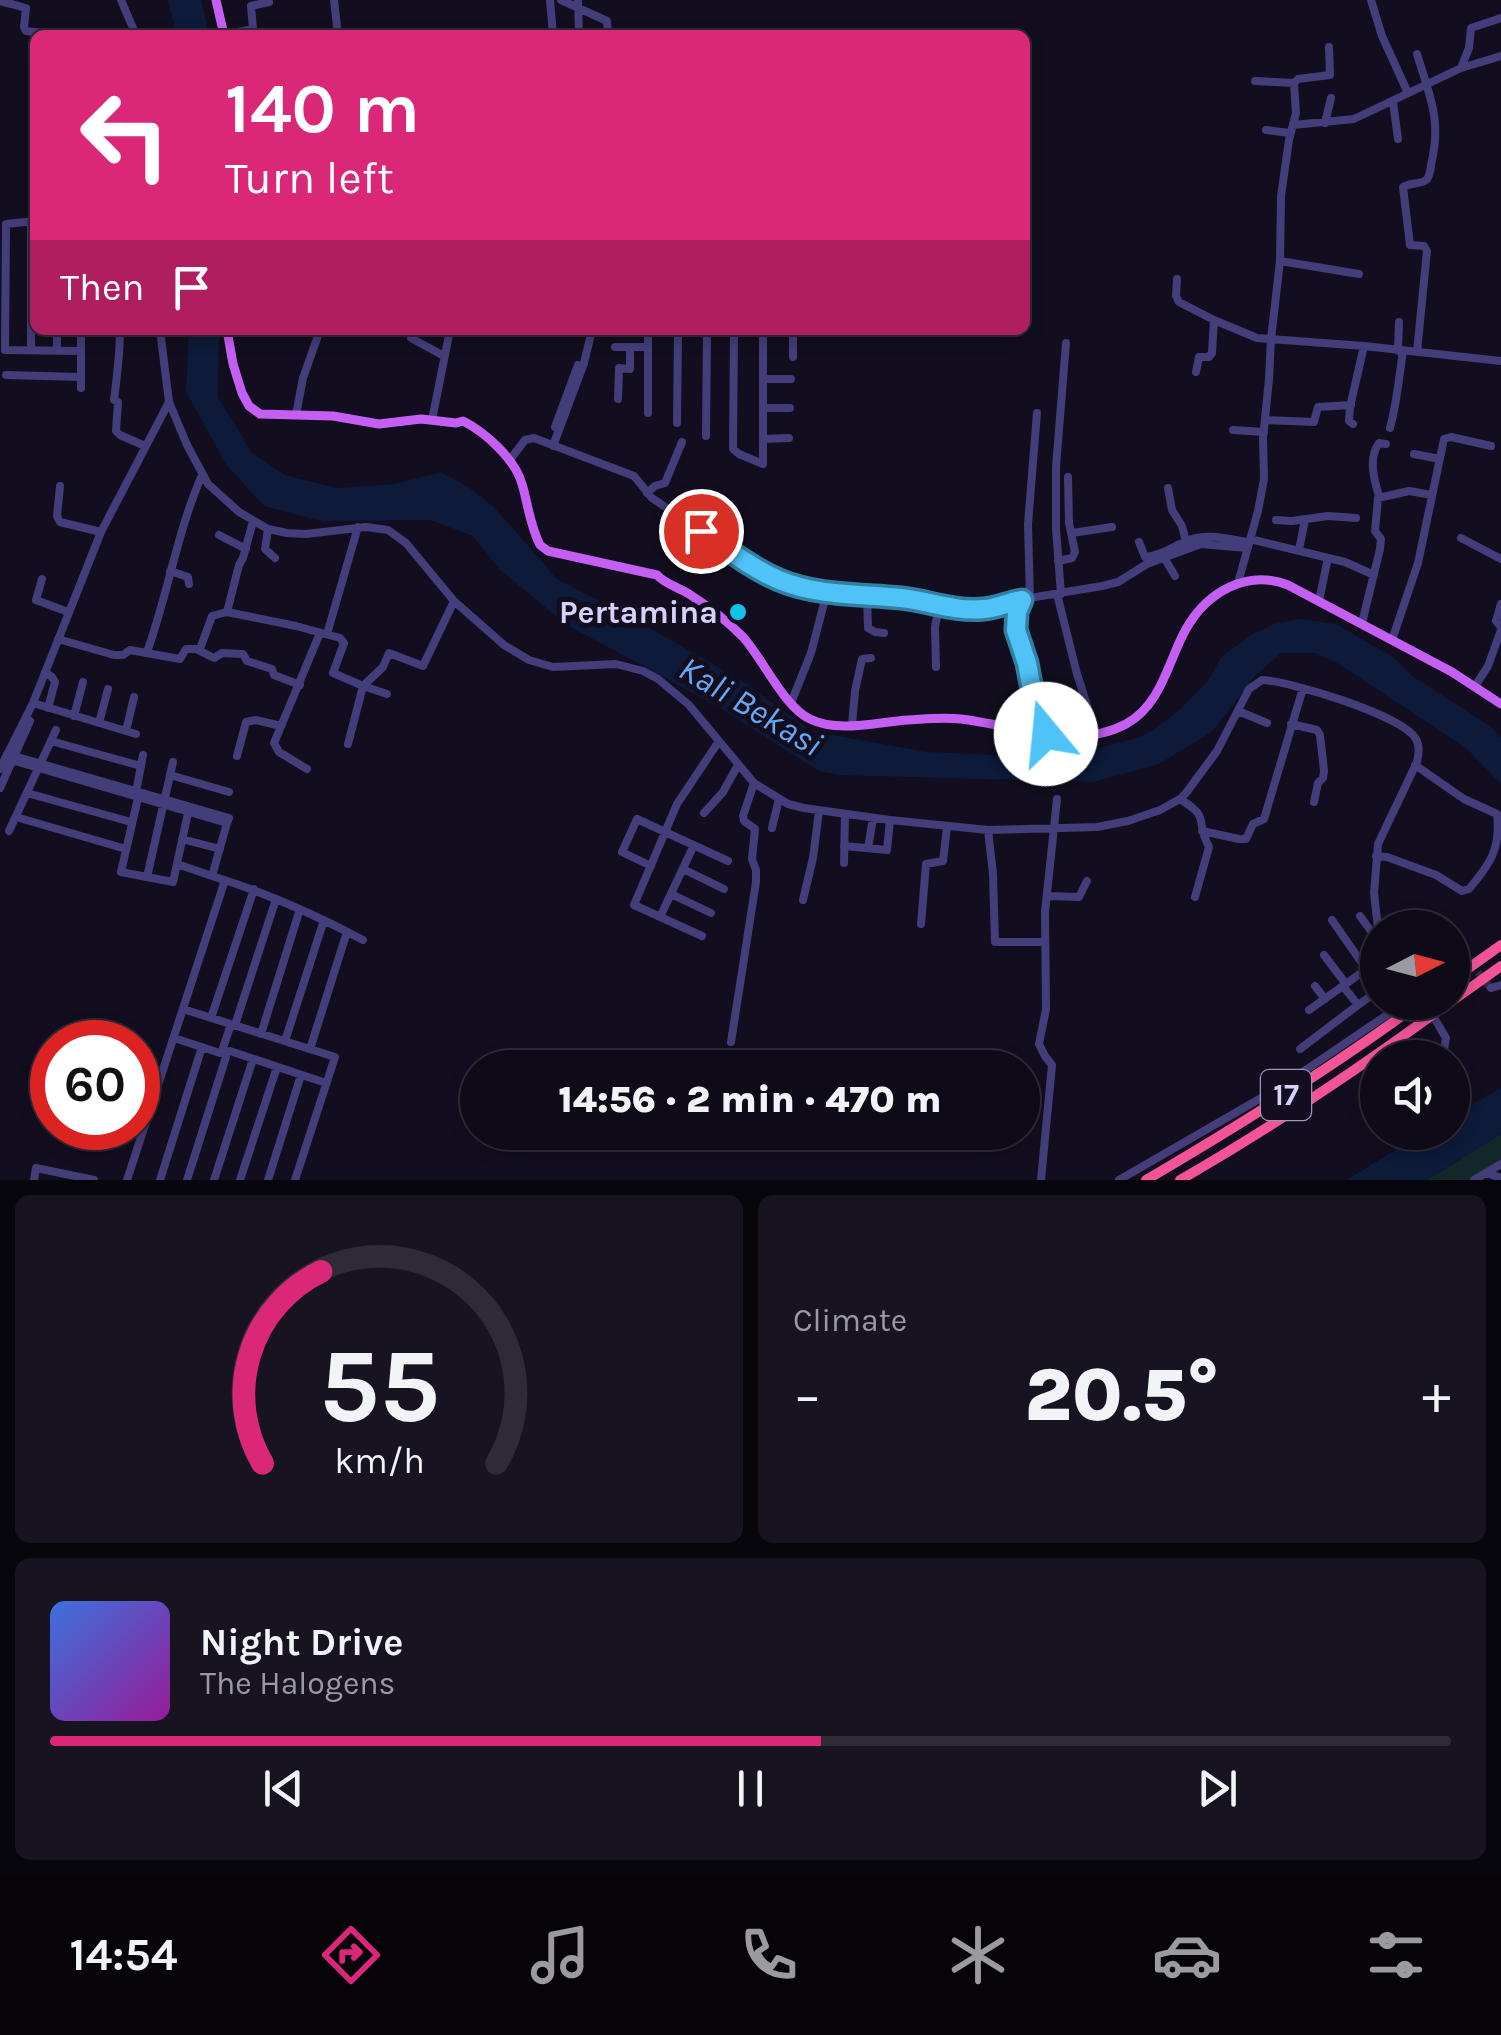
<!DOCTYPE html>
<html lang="en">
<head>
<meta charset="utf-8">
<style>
	body { margin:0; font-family:Karla,sans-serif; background:#171320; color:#f1f3f6; height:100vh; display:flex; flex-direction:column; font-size:38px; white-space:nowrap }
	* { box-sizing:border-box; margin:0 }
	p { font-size:32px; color:#9b9aa1 }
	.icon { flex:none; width:55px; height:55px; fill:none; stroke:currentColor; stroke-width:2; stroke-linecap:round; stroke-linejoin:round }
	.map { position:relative; height:1180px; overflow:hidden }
	.side { display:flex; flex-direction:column; gap:15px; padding:15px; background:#08060d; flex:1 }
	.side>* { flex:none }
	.hud { position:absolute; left:30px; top:30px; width:1000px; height:305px; border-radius:15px; box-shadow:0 5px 15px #0003,0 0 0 2px #2e2b36; background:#db2777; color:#fff; overflow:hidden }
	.needle { width:65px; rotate:84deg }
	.tools { position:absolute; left:1360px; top:910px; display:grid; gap:20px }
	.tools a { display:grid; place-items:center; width:110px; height:110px; border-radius:50%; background:#0e0a17; box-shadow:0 5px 15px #0003,0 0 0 2px #2e2b36; font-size:50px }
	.speed { position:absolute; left:30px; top:1020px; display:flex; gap:20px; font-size:50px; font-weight:700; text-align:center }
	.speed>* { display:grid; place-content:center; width:130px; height:130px; border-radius:50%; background:#0e0a17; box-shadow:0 5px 15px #0003,0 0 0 2px #2e2b36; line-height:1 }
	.speed .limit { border:15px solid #d22; background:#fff; color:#111 }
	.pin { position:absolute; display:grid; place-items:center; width:85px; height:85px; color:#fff; margin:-42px; border:5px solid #fff; border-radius:50%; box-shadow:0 2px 10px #0007 }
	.me { position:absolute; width:110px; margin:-55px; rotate:343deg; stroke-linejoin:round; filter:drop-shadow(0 0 8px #0008) }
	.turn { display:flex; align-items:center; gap:35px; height:210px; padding:0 30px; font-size:45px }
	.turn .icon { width:130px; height:130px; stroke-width:2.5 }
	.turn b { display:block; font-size:70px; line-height:85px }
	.then { display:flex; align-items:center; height:95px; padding:0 30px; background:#0003; gap:20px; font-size:38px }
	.big { font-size:75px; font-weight:800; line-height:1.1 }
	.side .widget { flex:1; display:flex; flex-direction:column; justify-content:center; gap:15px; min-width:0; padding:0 35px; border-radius:15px; background:#171320 }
	.side .dial { align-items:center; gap:0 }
	.dial svg { height:260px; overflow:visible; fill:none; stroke:#2e2b36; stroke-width:7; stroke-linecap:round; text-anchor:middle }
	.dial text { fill:#f1f3f6; stroke:none }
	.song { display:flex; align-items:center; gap:30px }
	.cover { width:120px; height:120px; border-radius:15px; background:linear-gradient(135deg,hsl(220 70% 55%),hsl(300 70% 35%)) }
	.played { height:10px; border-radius:5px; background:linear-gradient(90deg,#db2777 55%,#2e2b36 55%) }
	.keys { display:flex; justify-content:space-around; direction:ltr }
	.heat { display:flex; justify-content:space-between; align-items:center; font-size:55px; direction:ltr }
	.side .tiles { flex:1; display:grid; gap:15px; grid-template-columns:1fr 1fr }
	.widget:last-child { grid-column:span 2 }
	.trip { position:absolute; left:460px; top:1050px; width:580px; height:100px; border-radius:50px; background:#0e0a17; box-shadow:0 5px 15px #0003,0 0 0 2px #2e2b36; font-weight:800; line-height:100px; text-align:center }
	.menu { display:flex; height:160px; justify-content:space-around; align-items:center; background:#060409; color:#9b9aa1 }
	.menu .icon { width:70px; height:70px }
	.menu .active { color:#db2777 }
	.menu b { font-size:45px; color:#f1f3f6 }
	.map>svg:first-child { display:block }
	.green { fill:#122828 }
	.water { fill:#0d1a39 }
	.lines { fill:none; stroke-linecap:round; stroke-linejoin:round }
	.minor-tunnel { stroke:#302b40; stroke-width:8; stroke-dasharray:8 4; stroke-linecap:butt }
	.minor { stroke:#433d7a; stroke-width:8 }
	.major { stroke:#c55ff3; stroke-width:9 }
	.highway { stroke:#f25496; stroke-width:10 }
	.highway-bridge { stroke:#f25496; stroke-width:10 }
	.route-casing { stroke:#337fa1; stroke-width:25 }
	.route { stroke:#4fc3f7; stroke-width:18 }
	.poi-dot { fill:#11c3e6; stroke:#120e1f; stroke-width:4 }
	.labels { text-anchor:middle; stroke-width:10; stroke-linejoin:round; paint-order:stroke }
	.shield { fill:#120e1f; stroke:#9c96b9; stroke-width:2.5 }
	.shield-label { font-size:30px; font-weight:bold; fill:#d7d0fb }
	.poi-label { font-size:32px; font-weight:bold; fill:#d7d0fb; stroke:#120e1f; text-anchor:end }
	.water-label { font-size:35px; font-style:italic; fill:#65a9f4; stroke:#120e1f }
</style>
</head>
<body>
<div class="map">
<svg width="1501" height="1180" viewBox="0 0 1501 1180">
	<rect width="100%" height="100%" fill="#120e1f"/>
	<path class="green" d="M1501 1134V1164L1474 1180H1427Z"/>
	<path class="water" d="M167 0H201L209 35H178Z
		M189 330H219L218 397 252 453 285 475 336 488 394 484 441 472 470 488 494 507 557 579 634 619 744 682 811 731 926 752 1039 757 1100 748 1140 737 1153 730 1181 709 1210 678 1221 657 1253 634 1274 624 1298 619 1336 624 1393 657 1411 675 1491 727 1501 738V784L1466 748 1337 663 1316 653H1281L1255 676 1213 731 1159 764 1093 782 839 775 819 771 717 706 567 625 500 570 473 536 430 520 321 521 264 506 226 464 186 392Z
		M1501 1088V1134L1427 1180H1347L1422 1133 1452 1132 1453 1115Z"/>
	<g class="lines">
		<path class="minor-tunnel" d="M1462 954 1491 988"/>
		<path class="minor" d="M121 0 136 35
			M334 0 338 35
			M550 0 553 35
			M561 0 607 21 608 35
			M578 0 579 35
			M1371 0 1382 36 1408 93
			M0 1 26 8 24 27 26 31 59 35
			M224 35 253 29 251 6 269 2
			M1461 68 1469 48 1471 28 1501 18
			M1255 81 1294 83
			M1393 102 1398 139
			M1325 123 1331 98
			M1293 125 1354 119 1461 68 1501 56
			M1266 130 1290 133
			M35 178V190
			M35 221 6 224 5 350 81 351
			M1280 261 1359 274
			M1177 279 1176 296 1179 302 1214 320 1257 338 1364 346 1501 361
			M120 330C120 354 117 376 114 400L118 402 116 431 120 435 145 446
			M160 330 169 402 187 445 208 484 239 512 268 529 287 533 306 534 366 527 388 530 406 543 454 601 504 645 529 660 553 667 616 664 643 671 658 679 689 705 754 783 788 804 804 808 890 820 988 830 1097 827 1128 821 1160 810 1180 799 1186 793 1217 751 1249 689 1262 680C1290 681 1402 715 1416 739 1420 746 1419 754 1417 762L1378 844 1374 893 1378 928
			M410 330 411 338 444 356
			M734 330 733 449 739 454 763 464V330
			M615 347H648
			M31 350V222
			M57 351V330
			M1398 351 1399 322
			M1417 352 1427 251 1424 246 1410 245 1403 187C1409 183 1422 184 1426 180 1429 179 1431 168 1431 165 1442 120 1430 97 1417 54
			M793 357V330
			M1196 372 1199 357H1209L1212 353 1214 320
			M6 375 81 377
			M763 379H791
			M81 388V330
			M618 399 619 368 630 369V347
			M763 408H790
			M648 413V330
			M296 415 303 378 320 330
			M432 420 450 330
			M1265 420 1314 422 1318 407 1351 405
			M677 423 678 330
			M1353 424 1349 421 1350 407 1364 346
			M555 427 578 365
			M1390 428C1397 403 1399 377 1403 351
			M1233 430 1264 432
			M706 436 707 330
			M763 439 789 438
			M553 446 584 363 592 330
			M1414 454 1440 459
			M509 461 525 440 534 438 634 476 652 498 757 569 784 582 858 596 902 598 946 608 970 609H985L1005 602 1102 586 1118 582 1147 564 1201 544 1247 548
			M60 486 57 516 60 522 101 532
			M1168 488 1172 510 1182 526 1186 541
			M647 493 655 486 665 483 682 442
			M1379 496C1374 480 1368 458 1379 443L1386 444
			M1276 520 1292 521 1328 516 1356 518
			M268 529 265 549 275 558
			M1072 533 1112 527
			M219 535 246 549
			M1461 538 1501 559
			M1250 539 1345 562 1374 575
			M1139 542 1145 557C1167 554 1173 545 1192 539 1209 533 1231 540 1249 542
			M1299 550 1305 520
			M1165 559 1175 576
			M1058 561 1072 558 1075 552 1069 523 1068 477
			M170 571 188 577 189 584
			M42 579 36 600 68 612
			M1238 583 1258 511 1264 479 1263 438 1269 379 1271 339 1280 261 1281 196 1289 140 1296 113 1294 83 1298 79 1330 75 1329 47
			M1057 594 1077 674 1096 733
			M1061 594 1056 529V467L1066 343
			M867 597 868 628 875 632 884 633
			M1030 599 1028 524 1037 413
			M1022 600 1017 612 1016 630 1027 663 1040 733
			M1319 601 1328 558
			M1501 604 1496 621 1501 627
			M227 612 239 565 243 558 253 521
			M1362 623 1380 549 1381 539 1375 531 1378 498 1409 491 1432 495
			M327 634 358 527
			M58 639 114 655H123L130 650 180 659 186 649H200L212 616 227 612 296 626 340 638 344 643 333 673 363 686 348 744
			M1392 640 1418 563 1444 439 1451 437 1491 446
			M198 650 214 658 222 653 243 654 247 661 272 669 274 675 300 685
			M147 652C168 594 177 532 202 475
			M936 667 935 627 939 606
			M45 672 52 677 55 682 48 708
			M1475 686 1488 666 1501 630
			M387 694 363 686 383 667 389 653 423 666 454 601
			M33 703 136 734
			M791 703 811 653 827 592
			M1238 711 1267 723
			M74 716 83 682
			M99 723 108 689
			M1291 724 1317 730 1320 735 1324 771 1323 778 1318 783 1314 802
			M852 725 855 691 862 659 871 658
			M126 731 134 697
			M51 741 141 766
			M143 755 136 792 138 798 121 872 173 882 188 813
			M237 756 246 722 256 720 281 726
			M5 758 227 823 229 818 7 754
			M0 769 33 703 101 532 169 402
			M307 769 279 752 274 743 320 633
			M170 775 229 792
			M0 788 30 721
			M27 793 131 822
			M1180 799C1212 819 1194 819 1209 847L1195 897
			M704 813 723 792 738 765
			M16 817 126 849
			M227 823 212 876C264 892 314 914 363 940
			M772 828 779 799
			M988 830 993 874 995 942H1045
			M9 831 56 730
			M1202 831 1239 839H1246L1253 824 1264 819 1303 688
			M182 839 220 849
			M844 846 887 850 890 820
			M868 848 873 818
			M1376 856 1387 857 1436 875 1462 891 1469 889C1490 864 1501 849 1497 814L1464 799 1415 765
			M844 863 845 814
			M177 864 212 876
			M651 866 622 852 637 819 728 861
			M683 869 724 889
			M147 877 173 762
			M671 894 711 913
			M1047 896 1079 897 1087 881
			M803 900 813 858 819 811
			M1360 916 1378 941
			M660 917 694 845
			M1332 920 1366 969
			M921 924 926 864 943 861 947 827
			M702 936 634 905 677 804 719 741
			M1324 955 1346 984
			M1452 968 1466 958
			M1315 986 1325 999
			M1343 986 1358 1005 1378 991
			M1491 988 1501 985
			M1425 1002 1446 1038 1444 1050
			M183 1009 335 1057 295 1180
			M1309 1010 1378 961
			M211 1018 254 889
			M235 1025 276 899
			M261 1034 300 909
			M174 1038 220 1053 230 1051 326 1083
			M285 1041 324 920
			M731 1042 756 882V870L752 859 755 829 744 821 743 816 754 783
			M310 1049 347 932
			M1300 1049 1358 1005
			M1487 1173 1501 1178
			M34 1180 36 1168 94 1180
			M127 1180 225 880
			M160 1180 202 1047
			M187 1180 226 1057 223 1048 231 1024
			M214 1180 253 1059
			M240 1180 277 1067
			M268 1180 301 1075
			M1041 1180 1052 1065 1045 1056 1039 1044 1046 1009 1045 912 1057 799
			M1119 1180 1285 1084 1406 1002
			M1474 1180 1501 1164"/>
		<path class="major" d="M216 0 224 35
			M227 330 233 364 242 393 249 406 260 414 333 416 379 424 421 419 456 423 463 421C485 432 515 459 522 484 528 504 530 526 540 545L548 551 657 575C665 584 678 587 689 594 708 606 727 621 743 637 763 659 784 707 810 719 838 733 877 722 908 720 926 719 943 717 961 719 1013 725 1076 751 1126 724 1162 704 1168 661 1186 629 1207 592 1247 569 1288 585L1452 672 1501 704"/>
		<path class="highway" d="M1146 1180C1240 1125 1333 1067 1421 1002"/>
		<path class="highway-bridge" d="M1452 980 1501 945
			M1452 1001 1501 966
			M1180 1180C1274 1126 1363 1066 1450 1002"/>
	</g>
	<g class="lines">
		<g class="route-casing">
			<path id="route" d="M701 531C726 548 751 568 779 580 817 596 861 594 901 598 929 601 955 612 984 609 997 608 1009 602 1022 600L1017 612 1016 630 1027 663 1040 733 1046 734"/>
		</g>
		<use href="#route" class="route"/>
	</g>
	<circle class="poi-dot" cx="738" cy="612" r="10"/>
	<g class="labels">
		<rect class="shield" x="1261" y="1070" width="50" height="50" rx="8"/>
		<g class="shield-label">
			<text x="1286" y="1105">17</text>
		</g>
		<g class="poi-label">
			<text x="718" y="623">Pertamina</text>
		</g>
		<g class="water-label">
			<text transform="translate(751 706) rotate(31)" y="12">Kali Bekasi</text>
		</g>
	</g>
</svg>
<div class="tools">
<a><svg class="needle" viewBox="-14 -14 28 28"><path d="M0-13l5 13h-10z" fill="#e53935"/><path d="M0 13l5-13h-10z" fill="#9b9aa1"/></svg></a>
<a><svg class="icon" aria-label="sound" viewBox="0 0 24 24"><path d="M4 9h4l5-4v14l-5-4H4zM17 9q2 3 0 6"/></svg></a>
</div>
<div class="speed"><div class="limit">60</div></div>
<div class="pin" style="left:701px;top:531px;background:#d93025"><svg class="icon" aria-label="arrive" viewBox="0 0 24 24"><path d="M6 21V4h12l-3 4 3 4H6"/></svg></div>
<svg class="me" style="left:1046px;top:734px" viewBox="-20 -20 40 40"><circle r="19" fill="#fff"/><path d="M0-13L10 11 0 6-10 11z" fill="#4fc3f7"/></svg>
<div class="trip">14:56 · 2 min · 470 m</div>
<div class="hud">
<div class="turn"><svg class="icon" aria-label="left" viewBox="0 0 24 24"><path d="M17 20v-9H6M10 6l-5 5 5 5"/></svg><div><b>140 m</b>Turn left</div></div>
<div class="then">Then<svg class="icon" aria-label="arrive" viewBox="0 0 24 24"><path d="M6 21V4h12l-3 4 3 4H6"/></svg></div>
</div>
</div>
<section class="side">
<div class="tiles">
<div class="widget dial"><svg viewBox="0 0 100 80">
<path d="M14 69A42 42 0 1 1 86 69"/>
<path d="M14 69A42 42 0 0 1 32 10" stroke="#db2777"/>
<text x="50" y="56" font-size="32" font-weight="700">55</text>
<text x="50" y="72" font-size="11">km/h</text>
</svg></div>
<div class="widget"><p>Climate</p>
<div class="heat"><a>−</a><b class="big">20.5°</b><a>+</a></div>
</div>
<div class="widget">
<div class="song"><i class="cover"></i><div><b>Night Drive</b><p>The Halogens</p></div></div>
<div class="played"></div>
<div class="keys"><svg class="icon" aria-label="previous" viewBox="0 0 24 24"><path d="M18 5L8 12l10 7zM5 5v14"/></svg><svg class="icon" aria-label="pause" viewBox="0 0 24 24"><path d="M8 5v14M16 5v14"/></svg><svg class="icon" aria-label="next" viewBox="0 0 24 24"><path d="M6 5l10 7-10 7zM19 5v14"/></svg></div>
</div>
</div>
</section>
<nav class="menu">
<b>14:54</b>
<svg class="icon active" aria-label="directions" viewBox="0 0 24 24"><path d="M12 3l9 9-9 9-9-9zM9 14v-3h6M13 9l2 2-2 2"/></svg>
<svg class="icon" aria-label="music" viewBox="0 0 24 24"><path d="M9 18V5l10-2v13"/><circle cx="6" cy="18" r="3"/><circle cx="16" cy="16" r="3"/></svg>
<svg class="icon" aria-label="phone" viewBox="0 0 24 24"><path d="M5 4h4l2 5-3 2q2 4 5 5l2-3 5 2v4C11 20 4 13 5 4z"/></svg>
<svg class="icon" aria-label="climate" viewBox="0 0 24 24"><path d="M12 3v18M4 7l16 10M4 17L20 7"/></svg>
<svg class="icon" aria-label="car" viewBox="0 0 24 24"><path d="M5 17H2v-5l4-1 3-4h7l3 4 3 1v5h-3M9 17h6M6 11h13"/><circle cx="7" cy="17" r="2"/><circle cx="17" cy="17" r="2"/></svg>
<svg class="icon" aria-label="filters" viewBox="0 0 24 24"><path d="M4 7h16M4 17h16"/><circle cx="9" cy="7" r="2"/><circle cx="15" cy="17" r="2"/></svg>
</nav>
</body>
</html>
